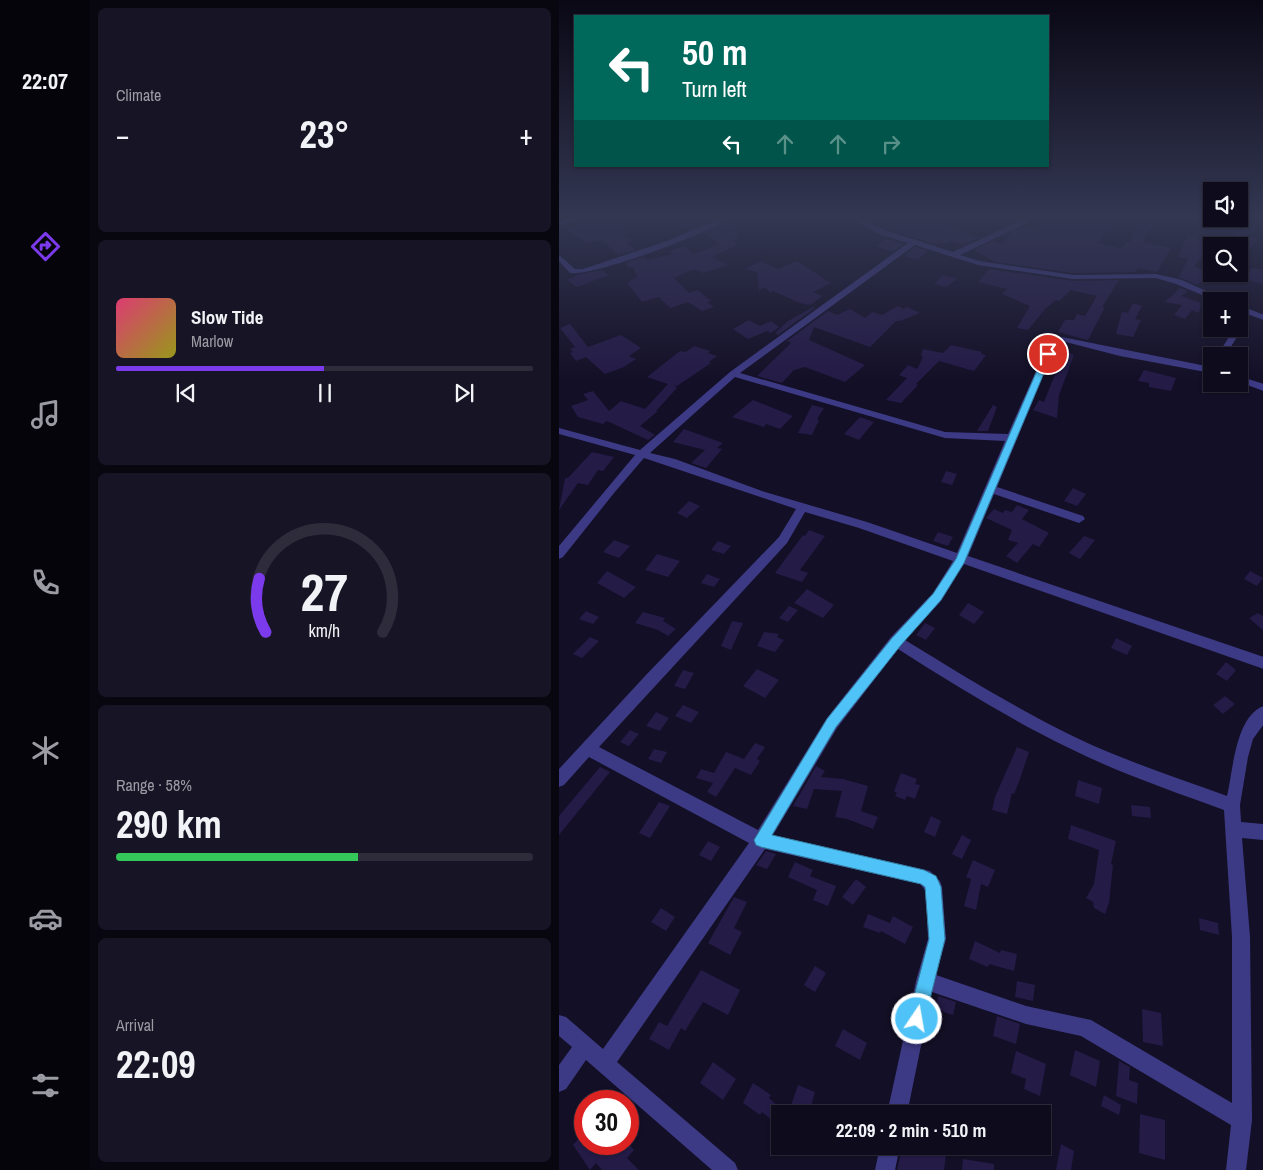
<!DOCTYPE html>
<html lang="en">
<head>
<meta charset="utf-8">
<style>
	body { margin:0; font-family:"Archivo Narrow",sans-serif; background:#171425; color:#f1f3f6; height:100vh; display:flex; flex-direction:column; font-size:19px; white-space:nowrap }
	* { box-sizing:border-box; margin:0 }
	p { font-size:16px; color:#9b9ba3 }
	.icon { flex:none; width:28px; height:28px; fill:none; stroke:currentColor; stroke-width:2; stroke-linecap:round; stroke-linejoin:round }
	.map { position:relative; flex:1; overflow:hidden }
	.panel { display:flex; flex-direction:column; gap:8px; padding:8px; background:#08060f; width:469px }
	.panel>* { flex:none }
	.guide { position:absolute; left:15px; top:15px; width:475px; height:152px; border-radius:0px; box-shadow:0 1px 4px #0004,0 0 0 1px #2e2b3b; background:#00695c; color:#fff; overflow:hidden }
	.fabs { position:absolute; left:644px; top:182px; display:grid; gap:10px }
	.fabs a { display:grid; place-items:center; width:45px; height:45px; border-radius:0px; background:#0e0b1c; box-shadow:0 1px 4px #0004,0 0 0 1px #2e2b3b; font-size:25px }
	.speed { position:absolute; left:15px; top:1090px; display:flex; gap:10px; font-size:25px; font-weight:700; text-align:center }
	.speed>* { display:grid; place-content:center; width:65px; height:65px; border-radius:50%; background:#0e0b1c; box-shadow:0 1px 4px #0004,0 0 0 1px #2e2b3b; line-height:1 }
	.speed .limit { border:8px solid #d22; background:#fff; color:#111 }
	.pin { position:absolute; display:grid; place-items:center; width:42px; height:42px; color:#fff; margin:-21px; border:2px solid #fff; border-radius:50%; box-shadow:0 1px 5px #0007 }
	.me { position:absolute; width:55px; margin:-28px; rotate:12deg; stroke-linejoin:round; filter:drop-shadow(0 0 4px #0008) }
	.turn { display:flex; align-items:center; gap:18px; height:105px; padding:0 25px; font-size:22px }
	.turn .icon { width:65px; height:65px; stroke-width:2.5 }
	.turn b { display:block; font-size:35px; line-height:42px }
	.lanes { display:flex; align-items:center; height:48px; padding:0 25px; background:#0003; justify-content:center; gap:25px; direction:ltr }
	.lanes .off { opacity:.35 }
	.big { font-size:38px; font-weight:800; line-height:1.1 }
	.panel .card { flex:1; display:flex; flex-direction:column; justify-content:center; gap:8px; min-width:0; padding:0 18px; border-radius:8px; background:#171425 }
	.panel .dial { align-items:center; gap:0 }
	.dial svg { height:130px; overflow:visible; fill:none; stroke:#2e2b3b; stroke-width:7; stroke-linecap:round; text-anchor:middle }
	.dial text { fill:#f1f3f6; stroke:none }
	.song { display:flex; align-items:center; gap:15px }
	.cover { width:60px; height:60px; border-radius:8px; background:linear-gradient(135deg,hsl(340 70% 55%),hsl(60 70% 35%)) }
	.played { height:5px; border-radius:2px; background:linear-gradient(90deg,#7c3aed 50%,#2e2b3b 50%) }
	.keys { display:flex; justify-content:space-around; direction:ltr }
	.heat { display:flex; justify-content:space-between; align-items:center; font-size:28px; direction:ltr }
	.charge { height:8px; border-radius:4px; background:linear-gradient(90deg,#34c759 58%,#2e2b3b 0) }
	.trip { position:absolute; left:212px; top:1105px; width:280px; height:50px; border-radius:0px; background:#0e0b1c; box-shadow:0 1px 4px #0004,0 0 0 1px #2e2b3b; font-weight:800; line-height:50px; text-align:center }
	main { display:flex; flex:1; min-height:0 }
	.tabs { display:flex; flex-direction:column; width:90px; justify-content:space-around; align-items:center; background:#06040b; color:#9b9ba3 }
	.tabs .icon { width:35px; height:35px }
	.tabs .on { color:#7c3aed }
	.tabs b { font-size:22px; color:#f1f3f6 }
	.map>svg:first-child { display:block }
	.building { fill:#241b47 }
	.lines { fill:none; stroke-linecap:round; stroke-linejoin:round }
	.street { fill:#3d3a85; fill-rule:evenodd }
	.route { fill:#4fc3f7; stroke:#337fa1 }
</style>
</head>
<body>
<main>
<nav class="tabs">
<b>22:07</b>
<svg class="icon on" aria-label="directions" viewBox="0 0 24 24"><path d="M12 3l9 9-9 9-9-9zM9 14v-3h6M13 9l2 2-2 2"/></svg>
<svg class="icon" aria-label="music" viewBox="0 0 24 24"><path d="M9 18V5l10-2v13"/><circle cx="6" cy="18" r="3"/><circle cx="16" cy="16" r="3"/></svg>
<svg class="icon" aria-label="phone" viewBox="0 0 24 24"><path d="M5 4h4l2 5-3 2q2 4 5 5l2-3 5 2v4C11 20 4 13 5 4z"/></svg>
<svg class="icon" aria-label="climate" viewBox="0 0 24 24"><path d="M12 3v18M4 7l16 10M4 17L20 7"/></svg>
<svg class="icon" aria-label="car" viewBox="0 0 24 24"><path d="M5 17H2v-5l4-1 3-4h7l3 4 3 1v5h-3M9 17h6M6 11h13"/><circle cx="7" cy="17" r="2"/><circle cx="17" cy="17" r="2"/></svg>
<svg class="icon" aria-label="filters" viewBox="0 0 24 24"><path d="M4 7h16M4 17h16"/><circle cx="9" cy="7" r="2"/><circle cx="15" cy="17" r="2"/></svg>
</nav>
<section class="panel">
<div class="card"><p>Climate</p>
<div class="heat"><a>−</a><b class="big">23°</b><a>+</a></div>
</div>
<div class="card">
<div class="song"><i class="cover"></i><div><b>Slow Tide</b><p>Marlow</p></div></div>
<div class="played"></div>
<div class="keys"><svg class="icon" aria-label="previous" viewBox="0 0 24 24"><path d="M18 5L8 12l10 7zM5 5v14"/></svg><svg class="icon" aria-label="pause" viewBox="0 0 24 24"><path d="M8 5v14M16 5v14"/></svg><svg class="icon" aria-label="next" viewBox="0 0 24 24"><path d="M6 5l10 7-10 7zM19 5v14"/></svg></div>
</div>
<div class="card dial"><svg viewBox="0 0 100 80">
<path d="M14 69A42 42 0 1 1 86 69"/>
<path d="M14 69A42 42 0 0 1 10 36" stroke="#7c3aed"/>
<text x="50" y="56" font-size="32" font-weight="700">27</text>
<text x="50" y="72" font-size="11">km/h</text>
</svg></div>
<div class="card"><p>Range · 58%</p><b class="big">290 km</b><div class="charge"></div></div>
<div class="card"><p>Arrival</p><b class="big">22:09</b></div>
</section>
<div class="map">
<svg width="705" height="1170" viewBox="0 0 705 1170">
	<rect width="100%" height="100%" fill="#130f26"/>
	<path class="building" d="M37 216H68L75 224 61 228 69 234 65 235 73 240 67 242 76 250 59 255 43 240 27 244 22 237 20 238 9 231 22 224 19 221Z
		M104 216H160L125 229Z
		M331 216H389L383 224 419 238 404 245 391 241 385 244 381 242 378 245 329 229 334 226 322 223Z
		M516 216H560L539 243 560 248 564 247 567 242H571L581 216H597L584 242 612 248 598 272 579 268 577 272 514 273 436 262 415 250 434 241 442 245 453 232 463 228 475 231 483 221 501 224 505 217 516 219Z
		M661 219H691L687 229 661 224Z
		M172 220 180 237 175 240 177 245 153 257 169 265 144 273 136 269 115 278 130 293 139 290 152 301 148 302 155 307 143 311 129 302 111 308 100 297 83 302 68 283 78 277 74 267 70 268 66 263 85 257 88 260 114 254 111 251 126 246 134 254 161 244 146 233Z
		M678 233 698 239 692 247 674 244Z
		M629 234 641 236 639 240 655 243 635 266 653 274 638 285 620 277 629 259 619 257Z
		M328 239 345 244 333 252 317 246Z
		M356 247 369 251 359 260 345 256Z
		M202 261 219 269 238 261 272 283 254 292 264 296 251 305 241 303 214 291 211 293 207 287 200 290 198 272 186 269Z
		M692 268 705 270V284L688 280Z
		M430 269 514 281 560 280 543 307H546L529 340 499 332 506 320H515L518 314 526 316 538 296 512 290 500 301 497 300 486 309 469 330 458 328 471 306 443 294 448 289 419 282Z
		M43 270 50 275 18 287 8 280 20 274Z
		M384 275 398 279 387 287 375 284Z
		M621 288 629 291 622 296 642 303 640 313 633 310 626 319 615 315 623 305 606 302Z
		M574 303 583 306 576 319 582 320 574 337 557 334 563 311 569 313Z
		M339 306 345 309 348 307 361 313 341 321H337L311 347 255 327 250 340 306 365 286 382 246 367 235 370 223 383 198 376 232 343 228 341 269 311 278 315 291 309 306 318 313 312 323 315Z
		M254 307 256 308 219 335 216 333 229 321Z
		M190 320 201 326 212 321 220 327 212 333 208 331 189 339 174 329Z
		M11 324 29 347 62 335 82 348 70 356 77 359 65 367 46 374 27 357 17 361 11 353 14 352 11 349 16 347 1 328Z
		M392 345 423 352 422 354 427 355 415 371 380 361 357 384 359 385 342 403 327 400 348 378 340 375 349 365 358 369 364 357 362 356 364 349 384 353Z
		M135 346 151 351 149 353 158 356 150 362 152 363 118 386 115 385 118 388 97 411H99L81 426 96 435 89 440 48 421 44 424 19 417 12 406 29 400 24 394 34 391 50 411 62 401 86 409 109 384 88 377 121 351 127 352Z
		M509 352 515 355 500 395 498 418 474 410 480 400 485 402 495 377Z
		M585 370 617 378 612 391 590 387V383L579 381Z
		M194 400 234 416 221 429 207 424 205 427 173 417Z
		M253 405 265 408 258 419 260 420 253 435 239 433Z
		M434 405 438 407 429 431H418Z
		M301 417 315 422 300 440 285 434Z
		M125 429 164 443 158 448 163 449 147 468 132 463 146 450 114 442Z
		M33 452 55 457 44 471 39 470 29 485 19 483 0 510 6 478H9Z
		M387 471 398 474 393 485 382 482Z
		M514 488 527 494 518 506 505 501Z
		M130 501 141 506 128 518 118 513Z
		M458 505 470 510 463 519 490 533 480 547 474 544 458 563 447 556 459 543 449 540 453 530 427 518 435 509 444 513 446 510 453 512Z
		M250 530 266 536 241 570 249 573 243 582 216 573 244 535 246 536Z
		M379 532 394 537 389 546 374 541Z
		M525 536 536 540 521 559 510 553Z
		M55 540 71 546 60 558 44 552Z
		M159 541 172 546 165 554 152 550Z
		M98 554 121 561 109 577 86 570Z
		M48 571 77 587 65 598 38 583Z
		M691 571 704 578 698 586 685 579Z
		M148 574 161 579 155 587 142 583Z
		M248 589 275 605 264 618 235 603Z
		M409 603 425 612 415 624 400 615Z
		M230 606 239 610 229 622 220 618Z
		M27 611 40 617 34 624 20 619Z
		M84 612 106 618 104 621 117 629 109 636 99 630 76 623Z
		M699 613 705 617V631L690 618Z
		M173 621 184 623 172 650 162 646Z
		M366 623 376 628 367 640 357 635Z
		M205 632 220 634 218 637 225 640 216 652 198 646Z
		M31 637 40 641 23 658 14 654Z
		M557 638 573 646 568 655 552 648Z
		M667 662 677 670 668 681 657 674Z
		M198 669 220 680 206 698 184 686Z
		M124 670 135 673 126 689 115 686Z
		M666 696 676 704 664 714 654 705Z
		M124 705 140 712 132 723 116 716Z
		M97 712 110 718 101 731 87 726Z
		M71 730 80 734 70 746 61 742Z
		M196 743 206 747 198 759 201 761 192 775 176 768 157 797 148 792 154 783 137 778 142 769 155 773 167 752 185 759Z
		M458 747 470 752 461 779 455 794 453 793 448 814 433 810 436 797Z
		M95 749 108 752 102 763 89 759Z
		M257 766 266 771 262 777 284 779 309 786 302 811 319 817 314 829 288 819 276 817 283 791 255 789 248 809 234 806Z
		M41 767 51 772 0 835V816Z
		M342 773 358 779 356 784 361 785 356 799 348 796 346 800 336 796 338 793 335 791Z
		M519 780 543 788 540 804 516 796Z
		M100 802 111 806 91 838 80 833Z
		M572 805 591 807 592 818 573 816Z
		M372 816 382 821 376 837 365 832Z
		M512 825 557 841 552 864 554 865 550 903 546 914 535 908 534 902 527 898 535 884 540 850 509 839Z
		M403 835 412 840 403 859 393 854Z
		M149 841 161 847 152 861 140 855Z
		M207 851 217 854 208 869 197 865Z
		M414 860 436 870 429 887 422 884 417 910 405 906 412 879 407 877Z
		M236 862 254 870 251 876 277 886 269 906 254 900 258 890 229 877Z
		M297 879 307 887 294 905 283 897Z
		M175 897 188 902 175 928 183 932 171 955 149 943Z
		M102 908 116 917 107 931 92 922Z
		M309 914 331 923 334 916 354 927 346 944 322 931 321 933 304 927Z
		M640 918 659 923 660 935 641 930Z
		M416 941 441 953 442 950 458 954 455 971 430 964 429 967 410 959Z
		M256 966 267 973 256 992 245 985Z
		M142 970 181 990 169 1015 144 1002 126 1031 122 1028 110 1050 90 1039 100 1022 108 1026Z
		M458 981 476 985 474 1001 456 997Z
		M379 996 397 1002 394 1015 376 1009Z
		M583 1009 602 1013 604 1046 584 1042Z
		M438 1016 461 1024 457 1044 434 1036Z
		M284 1029 308 1043 301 1060 276 1046Z
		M516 1050 541 1061 537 1087 511 1075Z
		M457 1051 487 1064 481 1096 465 1089 467 1079 452 1073Z
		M560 1061 571 1067 570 1080 579 1083 578 1104 557 1096Z
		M154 1062 177 1079 164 1100 141 1083Z
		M194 1083 212 1095 210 1098 221 1108V1127L203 1112 201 1115 184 1103Z
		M239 1085 256 1092 250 1114H229Z
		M545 1095 562 1105 560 1115 542 1106Z
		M581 1114 606 1120V1160L580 1153Z
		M26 1131V1144H49L54 1151 61 1144H70L75 1150 68 1158 80 1170H43L37 1163 31 1170 14 1145Z
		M502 1144 515 1151 512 1170H497Z
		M367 1146H388L385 1170H338L343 1148 366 1154Z
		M404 1159 435 1164V1170H403Z"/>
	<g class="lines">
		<path class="street" d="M16 216H28L0 226V222Z
			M166 216H176C155 231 34 277 11 273L0 261V255L16 269H24L108 241Z
			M287 216H297L326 230 394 252 467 218H470V222L401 255 420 261 514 275 597 274 623 280 669 301H658L617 284 597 278 514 279 419 265 356 245 181 373 386 432 449 434 493 335 652 367V373L561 356 499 340 438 487 524 516 526 519 520 523 435 494 409 556 705 657V669L405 564 382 601 346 640C403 675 461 711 522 740 569 762 619 778 668 796 674 772 676 716 705 706V724L694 739 689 757 681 805 682 822 705 824V840L683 838 691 937 693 1120 687 1170H667L672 1125 522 1036 467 1024 373 992 348 1114H328L357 981 369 939 367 891 361 884 206 849 58 1062 176 1163 179 1170H153L27 1060 7 1089 0 1092V1065L13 1047 0 1036V1015L7 1017 44 1049 190 843 30 757 5 785 0 787V769L87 675 220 537 237 509 85 458 55 493 4 557 0 559V546L76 455 0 434V428L81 450 171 372 349 243 320 234ZM176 377 386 438 446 441 398 553 308 522 206 492 116 459 91 453ZM246 512 300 528 394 561 374 593 332 637 268 718 199 830 40 747 228 543ZM339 649C394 684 450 719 510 748 560 773 613 791 665 810L673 937V1103L532 1020 467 1006 377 975 387 939 383 887 381 881 371 871 214 835 278 728Z
			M680 305 705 315V320L680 311Z
			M680 327 683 329 666 356H658L675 329H680Z
			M680 376 705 384V391L680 382Z
			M321 1146H341L336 1170H316Z"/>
	</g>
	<linearGradient id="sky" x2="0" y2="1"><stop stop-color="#0a0815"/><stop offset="0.57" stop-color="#333752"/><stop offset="1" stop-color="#333752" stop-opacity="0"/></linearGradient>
	<rect width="705" height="380" fill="url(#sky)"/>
	<path class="route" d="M486 352 493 354 405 563 382 600 342 645 277 727 213 835 365 870 377 876 382 887 386 939 366 1019 364 1025 358 1028 352 1025 349 1019 370 939 366 887 362 884 202 847 197 845 195 840 268 719 333 638 374 594 397 559Z"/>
</svg>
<div class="fabs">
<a><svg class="icon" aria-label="sound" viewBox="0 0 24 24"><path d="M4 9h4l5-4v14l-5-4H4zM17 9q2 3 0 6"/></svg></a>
<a><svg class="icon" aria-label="search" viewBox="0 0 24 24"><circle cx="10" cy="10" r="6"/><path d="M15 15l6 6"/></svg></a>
<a>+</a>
<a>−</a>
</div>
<div class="speed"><div class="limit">30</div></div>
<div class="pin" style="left:489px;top:354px;background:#d93025"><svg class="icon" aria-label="arrive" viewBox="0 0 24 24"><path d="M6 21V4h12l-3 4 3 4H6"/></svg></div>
<svg class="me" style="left:358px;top:1019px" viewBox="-20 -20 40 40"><circle r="17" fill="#4fc3f7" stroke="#fff" stroke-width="3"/><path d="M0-11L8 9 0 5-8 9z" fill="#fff"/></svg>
<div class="trip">22:09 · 2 min · 510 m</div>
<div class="guide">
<div class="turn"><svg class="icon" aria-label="left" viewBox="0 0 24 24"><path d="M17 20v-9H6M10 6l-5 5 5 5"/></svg><div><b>50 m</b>Turn left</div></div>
<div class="lanes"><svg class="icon" aria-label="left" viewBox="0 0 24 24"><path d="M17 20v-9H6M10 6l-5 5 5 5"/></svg><svg class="icon off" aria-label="ahead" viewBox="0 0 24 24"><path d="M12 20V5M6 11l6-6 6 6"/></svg><svg class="icon off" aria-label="ahead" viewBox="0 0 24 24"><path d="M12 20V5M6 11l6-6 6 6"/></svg><svg class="icon off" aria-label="right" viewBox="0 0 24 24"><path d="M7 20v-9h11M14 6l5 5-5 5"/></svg></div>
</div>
</div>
</main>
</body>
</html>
